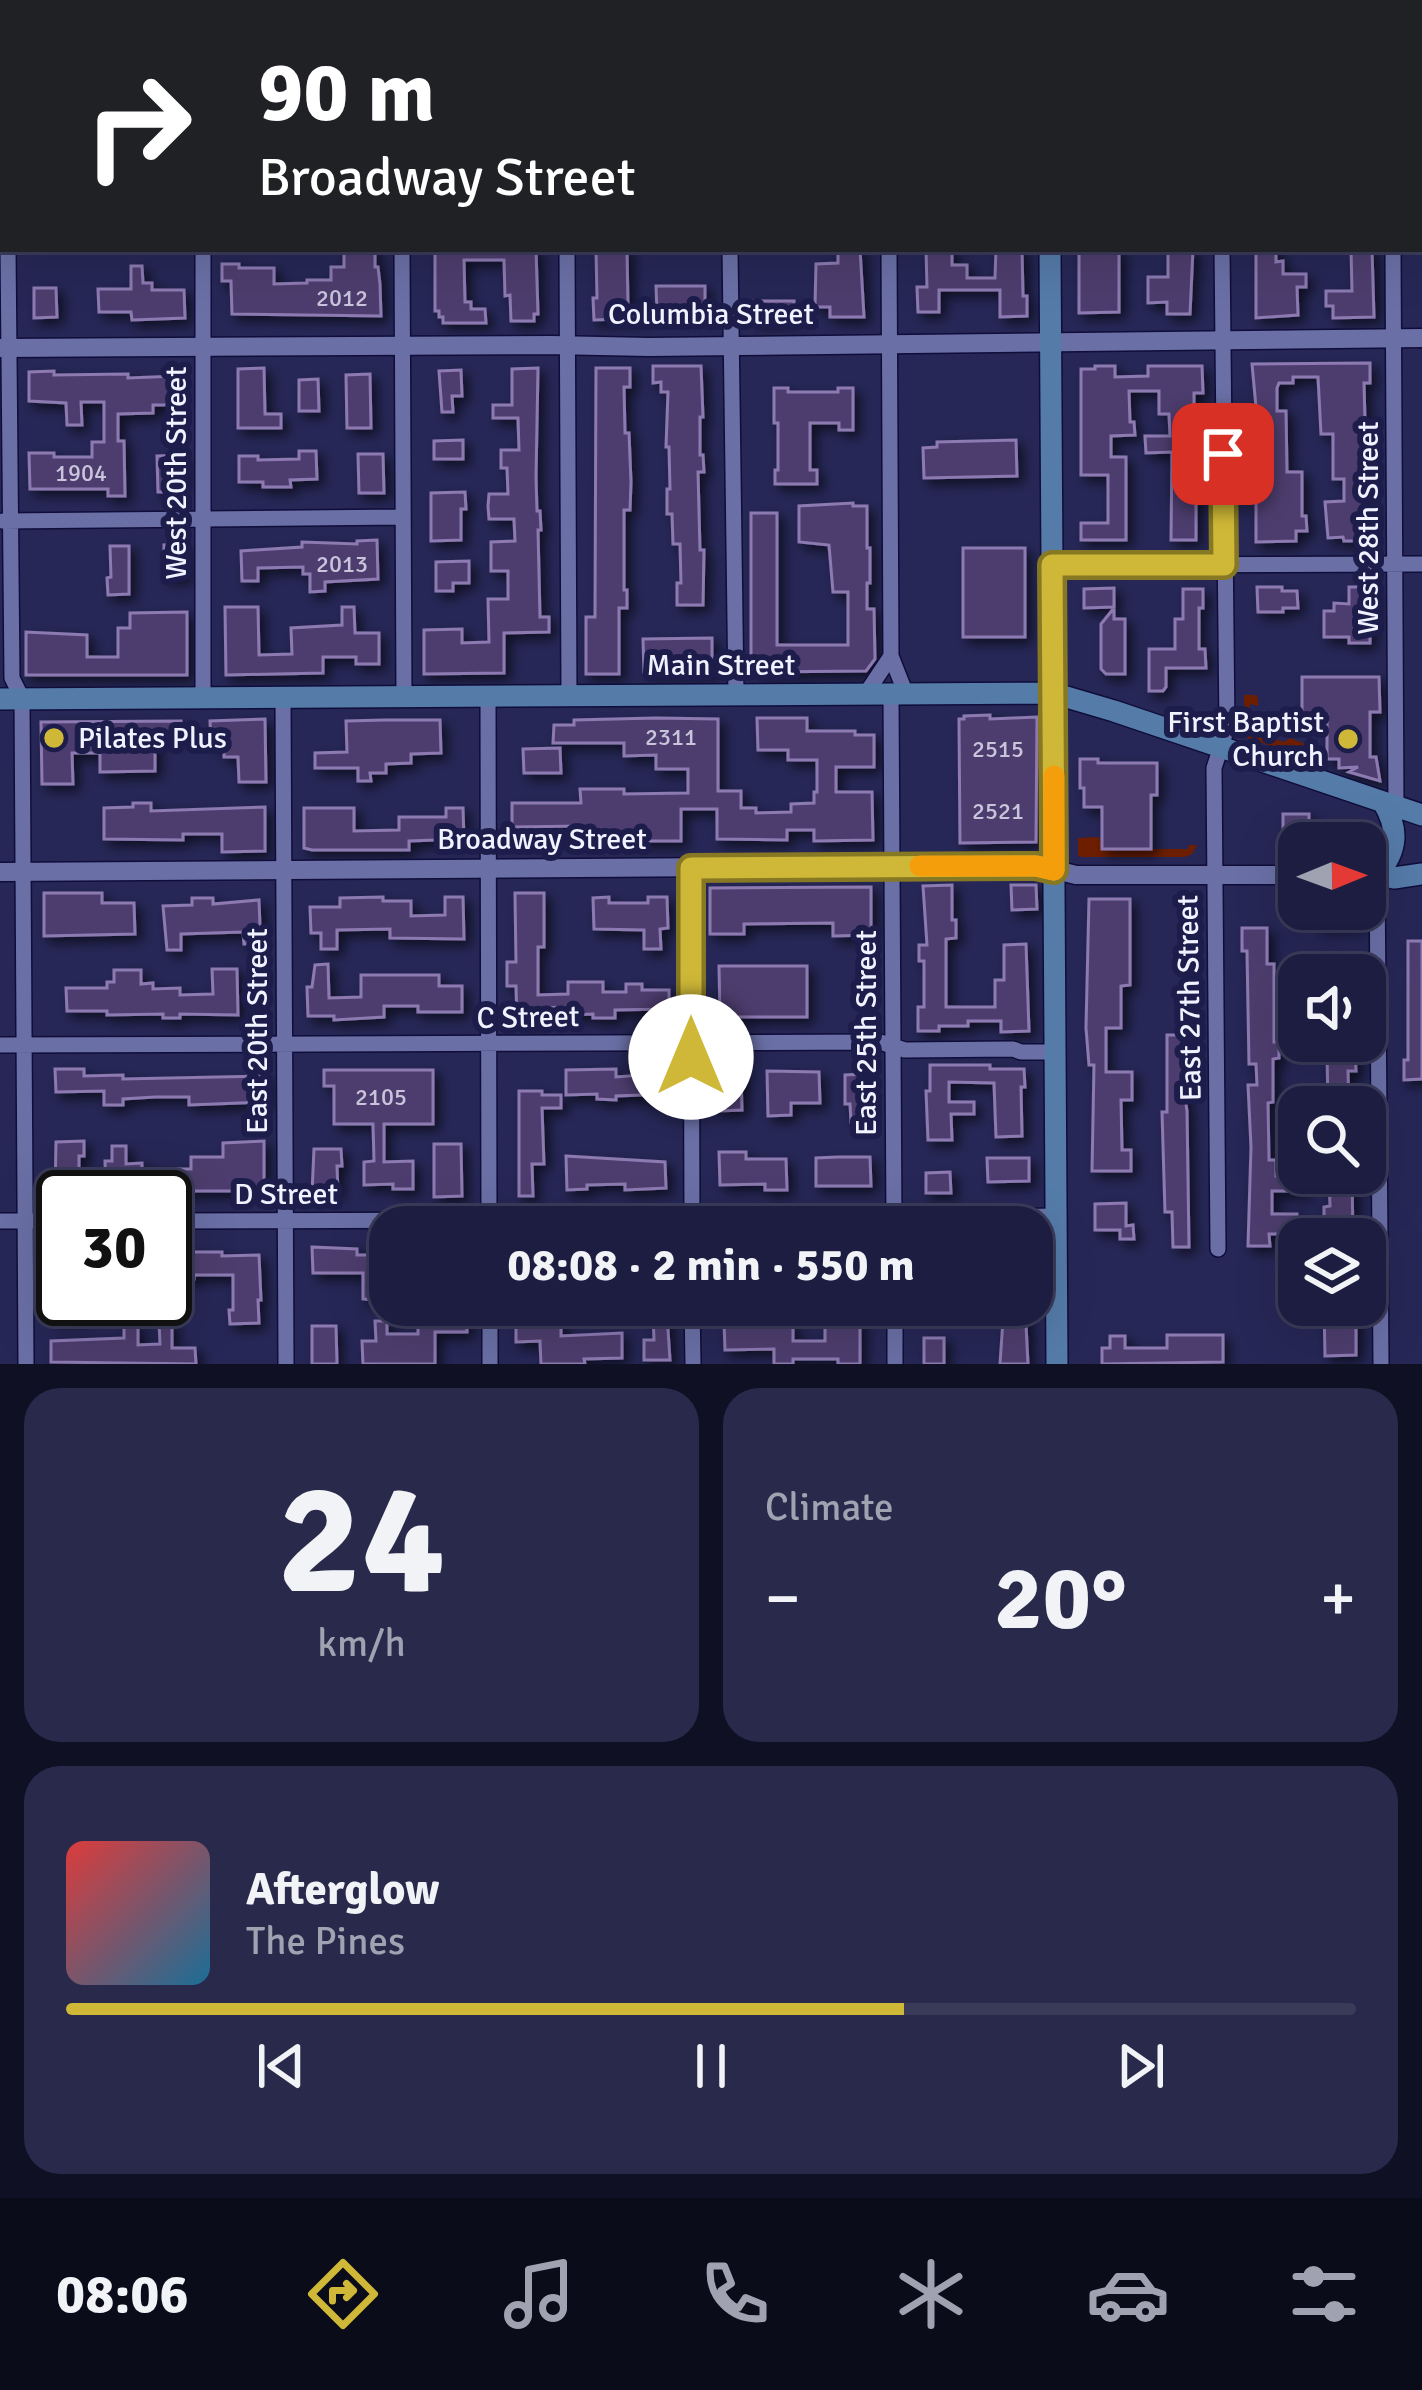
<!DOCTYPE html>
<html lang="en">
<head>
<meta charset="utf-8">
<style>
	body { margin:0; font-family:Signika,sans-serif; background:#292a4b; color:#f1f3f6; height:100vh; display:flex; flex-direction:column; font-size:45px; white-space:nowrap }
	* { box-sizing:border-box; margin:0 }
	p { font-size:39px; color:#a0a2b1 }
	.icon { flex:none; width:66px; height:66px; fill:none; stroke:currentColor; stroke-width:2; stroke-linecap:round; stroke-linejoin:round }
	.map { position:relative; height:1364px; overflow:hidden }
	.side { display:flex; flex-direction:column; gap:24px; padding:24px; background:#0f1023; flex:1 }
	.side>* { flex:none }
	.guide { position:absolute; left:0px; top:0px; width:1422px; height:252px; box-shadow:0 12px 48px #0002,0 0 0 3px #3a3b59; background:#202124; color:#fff; overflow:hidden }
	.needle { width:78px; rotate:89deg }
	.tools { position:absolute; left:1278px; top:822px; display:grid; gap:24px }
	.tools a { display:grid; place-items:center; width:108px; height:108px; border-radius:24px; background:#1c1d40; box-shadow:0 12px 48px #0002,0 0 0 3px #3a3b59; font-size:60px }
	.speed { position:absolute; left:36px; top:1170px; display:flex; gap:24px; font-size:60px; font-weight:700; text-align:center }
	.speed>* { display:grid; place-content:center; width:156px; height:156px; border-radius:50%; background:#1c1d40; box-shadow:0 12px 48px #0002,0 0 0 3px #3a3b59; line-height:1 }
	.speed .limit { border:6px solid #111; border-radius:18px; background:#fff; color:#111 }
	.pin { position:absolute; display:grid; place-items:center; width:102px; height:102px; color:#fff; margin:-51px; border-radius:24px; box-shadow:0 6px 18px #0006 }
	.me { position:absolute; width:132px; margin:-66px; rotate:0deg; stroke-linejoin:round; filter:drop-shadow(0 0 9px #0008) }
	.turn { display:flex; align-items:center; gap:42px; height:252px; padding:0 60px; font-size:54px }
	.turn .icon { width:156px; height:156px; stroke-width:2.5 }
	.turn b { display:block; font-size:84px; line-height:102px }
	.big { font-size:90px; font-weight:700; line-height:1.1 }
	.side .card { flex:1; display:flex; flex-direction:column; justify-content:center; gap:18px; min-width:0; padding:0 42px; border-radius:36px; background:#292a4b }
	.side .dial { align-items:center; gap:0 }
	.dial b { font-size:156px; line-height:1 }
	.song { display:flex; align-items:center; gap:36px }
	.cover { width:144px; height:144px; border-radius:18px; background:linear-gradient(135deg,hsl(0 70% 55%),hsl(200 70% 35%)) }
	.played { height:12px; border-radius:6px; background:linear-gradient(90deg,#cfb837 65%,#3a3b59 65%) }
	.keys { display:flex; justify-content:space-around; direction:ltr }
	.heat { display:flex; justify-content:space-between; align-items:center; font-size:66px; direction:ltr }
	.side .tiles { flex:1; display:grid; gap:24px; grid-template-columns:1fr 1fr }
	.card:last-child { grid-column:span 2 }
	.trip { position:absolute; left:369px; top:1206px; width:684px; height:120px; border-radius:36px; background:#1c1d40; box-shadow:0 12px 48px #0002,0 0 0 3px #3a3b59; font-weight:700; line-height:120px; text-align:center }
	.tabs { display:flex; height:192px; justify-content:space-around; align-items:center; background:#0b0c1a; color:#a0a2b1 }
	.tabs .icon { width:84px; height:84px }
	.tabs .active { color:#cfb837 }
	.tabs b { font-size:54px; color:#f1f3f6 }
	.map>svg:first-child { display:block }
	.green { fill:#6d1e00 }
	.building { fill:#4e3c6e; stroke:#8c7ab1; stroke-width:3; filter:url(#shadow) }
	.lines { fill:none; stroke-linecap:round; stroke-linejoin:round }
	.minor-casing { stroke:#100d3a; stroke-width:18 }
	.tertiary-casing { stroke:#100d3a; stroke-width:21 }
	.secondary-casing { stroke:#100d3a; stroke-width:24 }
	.minor { stroke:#6a70a6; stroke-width:15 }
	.tertiary { stroke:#6a70a6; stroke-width:18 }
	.secondary { stroke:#557ba9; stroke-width:21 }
	.route-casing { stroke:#877824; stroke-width:30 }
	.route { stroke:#cfb837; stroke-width:21 }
	.slow { stroke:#f59e0b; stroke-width:21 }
	.poi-dot { fill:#cfb837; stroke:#1d1d4b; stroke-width:4.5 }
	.labels { text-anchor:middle; stroke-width:12; stroke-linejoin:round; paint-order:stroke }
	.number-label { font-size:24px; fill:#c8c4db }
	.street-label { font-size:30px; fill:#f0f2ff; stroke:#1d1d4b }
	.poi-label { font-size:30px; fill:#f0f2ff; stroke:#1d1d4b; text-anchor:end }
</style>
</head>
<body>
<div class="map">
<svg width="1422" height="1364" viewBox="0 0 1422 1364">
	<defs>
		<filter id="shadow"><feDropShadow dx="5.5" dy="5.5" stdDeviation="6" flood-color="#0009"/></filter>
	</defs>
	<rect width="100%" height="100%" fill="#262756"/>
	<path class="green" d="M1244 695H1255L1258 698V706L1250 704 1248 715 1260 723 1254 729 1256 733 1284 742 1290 738 1313 747V761L1245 737Z
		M1099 837 1103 849H1188L1189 845H1197L1192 854 1185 857H1081L1078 855V838Z"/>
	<path class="building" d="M344 249H375V267H378L380 284 381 316 232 314 231 281H222V264H239V268H274V284L307 283V280H331V267H344Z
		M536 249 538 314H534V321H511L510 295 505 296 504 260H464L465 302H471V309H485L486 323H443V317H439V311H435V250Z
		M596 249H627L628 307 644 306V318L594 320 593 298H597Z
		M838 249H860L864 317H830V307H815L816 264 838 263Z
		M926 249H952V265H967V278H995L996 249H1022L1023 296H1027V316L1000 317V290H939V312H918L917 287H927Z
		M1079 249H1119V312L1079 313Z
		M1168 249H1193L1190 314H1167V302L1148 303V277H1168Z
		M1256 249H1276V262L1283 261V274H1306V287H1297L1298 315 1256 318Z
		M1351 249H1372L1374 317 1333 318V306H1326V291H1352Z
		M131 266H142L143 283H152V290H184L185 318 132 320 131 312H99L98 289H131Z
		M656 286H705V315H686V312H657Z
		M34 288H56L57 317 34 318Z
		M754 301H794V320L755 321Z
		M1370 363V383H1364L1366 460H1370V479H1365L1366 519H1369L1370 541H1344L1343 537 1328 538 1325 502 1344 501V479H1333V434H1321L1318 377H1293V383H1279L1277 388V411H1286L1287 472H1302V516H1306L1307 531H1296V541L1256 542V494H1261L1260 450 1252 364Z
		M653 366H701L703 417H700V455H703L704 472H698L700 550H704L703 605H677V583H681L680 544H673L672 514H667V489H670L669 447H666L668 392H661V382L653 383Z
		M1095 366H1115V377L1148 376V366H1202L1203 393H1194V428H1201L1202 445H1196V540H1171L1172 452 1146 453 1145 436H1170L1169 414H1159V391H1129L1130 422H1134L1135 435 1111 436V457H1126V540H1081V523H1108V475H1081V369H1095Z
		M264 368 265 414H281V428H238V369Z
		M538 368 536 477 537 511H540L541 530H538L540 617H549V632L504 633V673L424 674V630L462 629V643L489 642 488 599H508V571H491V542L515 541 514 519H489L488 506 489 494H508L507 468H501V450H519L518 418H493V405H512V369Z
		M596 368H630V387H624L625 433H629L631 482 630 510H624V590H627V608H619V674H586V617H595Z
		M461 370 462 396H452L453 412H442L439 371Z
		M54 371V375L128 374V378L177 376 178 405H153V413L118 414V441H124L125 496H108V489H30L29 453H54V457H92V442H104V402H81L82 425H67L66 403 29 401V372Z
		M370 374 371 428H347L346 375Z
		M318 379 319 411H299V380Z
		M774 388H788V392H838V388H853V430H839V423H810V470H817V484H775V470H778V423H774Z
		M463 440V459H434V441Z
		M1016 440 1017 476 924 478 923 448 937 447V442Z
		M299 451H316L317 479 290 480 291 487H263V482H239V456H258V460L299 459Z
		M358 454H383L384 493H359Z
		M183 455V482H175V492H158L157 456Z
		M465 492 466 509H461V540L431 541V493Z
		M853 503V506H867V548H870V583H867V609H874L875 659 866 671 757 672 751 663V513H777V645H848V592H833L829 545 799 542V506Z
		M377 540 378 579 325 582V591L310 592V574H303V567L258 568V581H242L241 551 302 547V542L357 544V541Z
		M184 544 185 577H164V545Z
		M110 546H129V594L108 595 107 578 111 577Z
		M963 548H1025V637H963Z
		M469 561V583H453V591H436V562Z
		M1257 587H1282V591H1297L1298 608H1283V612H1258Z
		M1349 587H1373L1374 621H1370V643H1349V637H1324V611H1334V603L1349 604Z
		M1114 588V607L1084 608V589Z
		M1183 589H1203V608H1199V649H1205L1206 668H1166V687L1163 691H1149V649H1175V619H1183Z
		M225 607H258L259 655 292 654 291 628 342 625V607H354L355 633H379V664H356V657H323V673L226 675Z
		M1114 608V619H1125V674H1106L1101 669V624Z
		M187 612V675H26V632L87 635V657H118V628H130V613Z
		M712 638V673L644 672 643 639Z
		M1302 677H1379L1380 712H1370V757H1376L1380 781 1349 772 1358 767 1339 768V759H1327V715L1302 714Z
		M990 715V719L1037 717 1036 842 960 843 959 719H964V716Z
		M656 718 718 719V791H741V808H756V813L791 812V804L814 803V792H817V760H788V750H758L757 718H807V731H855V735H874V767H836V792H872L873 840 814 841V830H787V840L717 839V809H681V841H632V833L581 834V826L512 827V803H581L580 789H624V794L688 793V769H656V755L624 756V743H553L554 725H574V720Z
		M265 719 266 782H239L238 757H224V744H211L210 721Z
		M385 720H440L441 753 411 754V763L386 764V773H370L371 781H358V768H315V753L347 752 346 721Z
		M181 721V737L155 738V771L100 772V753H72L73 784H42L41 722Z
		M560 748 561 773H524L523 749Z
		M1080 759H1098V763H1157V795H1151V849H1102V807H1084V788H1080Z
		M133 803H151V811L265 807V851L222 852V834H183V840L104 839V808L133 807Z
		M304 808H354V831L399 830V817H446V808H463L464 839 409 841V850H312L304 848Z
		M1283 814H1309V843H1299V852H1283Z
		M952 885V920H956V938L946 939V1007H995V980H1004V945L1026 944 1029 1031 1001 1032V1021H968V1026H939V1031H918V1007H924V961H919V945H927L923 886Z
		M1011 885H1036L1037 909 1012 910Z
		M871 887V935L833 936V923L744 924V934H710V888Z
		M44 893H102V903H134L135 934 44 936Z
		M515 893H544V947H538V995L568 994V982H603V992H626V984H642V990H669V1009L615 1010V1018H593V1014L569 1015 568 1007 540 1008V1021H517L516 986H507V962H516Z
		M383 897V901H411V916L445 915V897H463L464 939 390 938V929L337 930V949H321V933H311L310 907H340V898Z
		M609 897V903H648V897H667L668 928 660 929 661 949H644V930L594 929 593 898Z
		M192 898H213V904L259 900 260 927H255V944H244L243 932 181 934V950H167L163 906 192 905Z
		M1089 899H1130V985L1121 986V1028H1106V1072H1132V1100H1121L1122 1150H1131V1171H1092L1094 1065H1089L1086 1028Z
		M1317 909H1358V924L1317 925Z
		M1242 928H1267V964H1274V1042H1279V1058L1273 1059V1102L1268 1103 1269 1160H1276V1176H1303V1191H1272V1214H1297L1298 1234H1269L1270 1246H1248L1251 1147 1248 1085H1257L1256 1064H1249L1247 951H1242Z
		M1408 941H1422V1079L1404 1080V1060H1408Z
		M328 964 329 998 361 997V975H439V986H462V1012H418V1006H384V1017L334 1020V1016H308L307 987H312L315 965Z
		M719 966H807V1017H720Z
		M212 969H237L238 1015 180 1014V1018H163V1014L107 1015V1011H67L66 988H107V982H114V970H141V984L153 983V989L180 988V995L213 994Z
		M1167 1035H1182L1184 1045 1183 1082 1187 1111 1189 1247H1173L1172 1212H1165L1162 1112H1167Z
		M1355 1052 1356 1071H1348L1349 1107H1328L1327 1053Z
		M930 1065H990V1069H1024L1025 1087H1021L1022 1136 996 1137 994 1083 949 1082V1102H974V1114H951L952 1140H928L926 1091H930Z
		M55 1069H84V1076L123 1075V1079L265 1076V1102L189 1105V1097H155L123 1099V1105H104V1091L56 1092Z
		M616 1069V1077L670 1073V1094L616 1096V1100L597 1099V1094L566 1095V1070Z
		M324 1070H433V1124H384V1162L413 1161V1189H393V1184L364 1185V1162L374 1161 373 1124H334V1086H324Z
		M767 1071 819 1072 820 1103H791V1115L768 1116Z
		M741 1073 742 1110 719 1111 718 1074Z
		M863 1074 865 1122H851L850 1104H845V1075Z
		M519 1091H542V1095H561V1108H542L544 1164H532L533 1196H519Z
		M84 1141V1156H79V1190L55 1191 56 1142Z
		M264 1141V1191H182V1194H161L106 1193 105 1161H112V1146H126V1164L142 1163V1169H191V1157H223V1143Z
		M434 1144H461L462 1196 434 1197Z
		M314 1149H341L342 1166H337L338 1193H312Z
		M719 1152H746V1159H786L787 1190H765V1184L720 1185Z
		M566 1156 665 1162 666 1188 625 1190V1184L587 1185V1189L567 1190Z
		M838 1157H870L871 1186H816V1158Z
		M987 1158H1029V1181L988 1182Z
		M950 1172 951 1193H926V1173Z
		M1352 1177 1353 1239H1331V1227H1324V1207L1330 1206 1329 1178Z
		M1126 1203V1226L1133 1225 1134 1239H1120V1230H1095V1204Z
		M312 1247 357 1249V1255H385V1290H374V1300L363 1299V1273H313Z
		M50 1249H63V1288H52Z
		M174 1252H222V1256L259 1255 261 1300H258L259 1323 230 1324 229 1310H233V1275H194V1279H175Z
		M54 1300H84V1318H54Z
		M1004 1305H1025L1028 1364H1000Z
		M1324 1305H1356V1355L1325 1356Z
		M653 1314H667L670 1360H644V1340H654Z
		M425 1315H467V1332H435V1364H363L362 1341H376L375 1321H387V1334H418V1325H426Z
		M825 1319H860V1364H838V1359H793V1364H774V1349L725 1350 724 1322 793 1324V1341H825Z
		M516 1320H561V1336L622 1333V1358L584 1359 585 1364H541L540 1341 516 1342Z
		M159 1322H172V1348H195L196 1364 51 1362V1341L124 1338V1325H138V1345L160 1344Z
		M312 1326H336L337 1364H312Z
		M1167 1335H1223V1362L1102 1364V1348H1110V1336H1125V1348H1167Z
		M924 1338H944V1364H924Z"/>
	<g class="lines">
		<g class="minor-casing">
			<path id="minor" d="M401 0V3
				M566 0V3
				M730 0V3
				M889 0V3
				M1245 0V3
				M1391 3 1394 0
				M1419 119H1422
				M0 170H3
				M8 249 12 678 22 698 26 1364
				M203 249V697
				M402 249 404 697
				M567 249 569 696
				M730 249 736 695
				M889 249 891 656 906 694
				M1393 249 1396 807
				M3 521 403 517
				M1052 565 1422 564
				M865 695 891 656
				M891 695 894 1224
				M488 696 489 1227
				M283 697 286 1364
				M691 868 692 1225
				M1377 874 1381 1364
				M0 1045 880 1042 905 1050 1013 1049 1021 1052H1054
				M0 1221H63
				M165 1221 894 1219 1054 1216
				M1218 1249 1214 768 1227 728 1222 249
				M490 1305V1364
				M692 1305 693 1364
				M895 1305V1364"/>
		</g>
		<g class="tertiary-casing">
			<path id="tertiary" d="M0 348 551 345 649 347 1422 338
				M0 872 1036 865 1076 875H1299"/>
		</g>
		<g class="secondary-casing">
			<path id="secondary" d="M1048 0V3
				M1050 249 1057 1364
				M0 699 1053 693 1114 711 1422 815
				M1383 802C1399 829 1398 851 1377 874L1394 878 1422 874"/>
		</g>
		<use href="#minor" class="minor"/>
		<use href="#tertiary" class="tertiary"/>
		<use href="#secondary" class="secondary"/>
	</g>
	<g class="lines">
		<g class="route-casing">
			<path id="route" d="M691 1057V868L1036 866 1054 870 1052 565H1224L1223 454"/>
		</g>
		<use href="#route" class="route"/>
		<path class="slow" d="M920 866H1036L1054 870V776"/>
	</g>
	<g class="poi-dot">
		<circle cx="54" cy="738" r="12"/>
		<circle cx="1348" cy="739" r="12"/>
	</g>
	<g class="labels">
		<g class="number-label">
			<text x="342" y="306">2012</text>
			<text x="81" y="481">1904</text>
			<text x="342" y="572">2013</text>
			<text x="671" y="745">2311</text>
			<text x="998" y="757">2515</text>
			<text x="998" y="819">2521</text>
			<text x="381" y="1105">2105</text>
		</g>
		<g class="street-label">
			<text x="711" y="324">Columbia Street</text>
			<text transform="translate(176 473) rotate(-90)" y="10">West 20th Street</text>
			<text transform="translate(1368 528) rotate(-90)" y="10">West 28th Street</text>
			<text x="721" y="675">Main Street</text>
			<text x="542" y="849">Broadway Street</text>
			<text transform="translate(1189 998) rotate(-91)" y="10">East 27th Street</text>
			<text transform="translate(528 1017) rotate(-1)" y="10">C Street</text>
			<text transform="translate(257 1031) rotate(-90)" y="10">East 20th Street</text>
			<text transform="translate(866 1033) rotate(-90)" y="10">East 25th Street</text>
			<text x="286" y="1204">D Street</text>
		</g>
		<g class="poi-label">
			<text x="1324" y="732">First Baptist<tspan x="1324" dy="34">Church</tspan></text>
			<text x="78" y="748" text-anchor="start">Pilates Plus</text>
		</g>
	</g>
</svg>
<div class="tools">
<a><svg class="needle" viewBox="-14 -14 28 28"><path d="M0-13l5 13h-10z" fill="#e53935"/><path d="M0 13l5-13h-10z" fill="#a0a2b1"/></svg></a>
<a><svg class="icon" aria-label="sound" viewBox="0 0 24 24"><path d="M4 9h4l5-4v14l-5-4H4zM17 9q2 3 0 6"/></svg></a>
<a><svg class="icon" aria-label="search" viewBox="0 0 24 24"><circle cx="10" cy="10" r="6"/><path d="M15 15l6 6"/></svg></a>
<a><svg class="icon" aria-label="layers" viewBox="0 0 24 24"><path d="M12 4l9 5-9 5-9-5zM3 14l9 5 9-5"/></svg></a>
</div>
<div class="speed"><div class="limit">30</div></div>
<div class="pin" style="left:1223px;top:454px;background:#d93025"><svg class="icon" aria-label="arrive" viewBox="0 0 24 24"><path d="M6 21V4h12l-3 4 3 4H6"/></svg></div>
<svg class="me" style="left:691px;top:1057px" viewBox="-20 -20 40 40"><circle r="19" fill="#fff"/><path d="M0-13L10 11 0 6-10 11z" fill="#cfb837"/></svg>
<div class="trip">08:08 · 2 min · 550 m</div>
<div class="guide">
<div class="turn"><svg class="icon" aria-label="right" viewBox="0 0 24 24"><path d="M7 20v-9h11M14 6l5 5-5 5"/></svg><div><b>90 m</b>Broadway Street</div></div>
</div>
</div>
<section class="side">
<div class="tiles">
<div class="card dial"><b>24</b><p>km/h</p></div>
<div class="card"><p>Climate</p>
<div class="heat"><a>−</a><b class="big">20°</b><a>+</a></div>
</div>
<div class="card">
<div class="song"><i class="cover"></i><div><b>Afterglow</b><p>The Pines</p></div></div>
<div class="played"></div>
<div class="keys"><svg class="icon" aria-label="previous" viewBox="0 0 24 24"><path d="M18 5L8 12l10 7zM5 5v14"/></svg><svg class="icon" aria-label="pause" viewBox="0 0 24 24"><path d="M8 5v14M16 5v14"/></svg><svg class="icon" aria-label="next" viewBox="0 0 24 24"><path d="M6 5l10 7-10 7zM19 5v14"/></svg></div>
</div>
</div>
</section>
<nav class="tabs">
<b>08:06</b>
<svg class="icon active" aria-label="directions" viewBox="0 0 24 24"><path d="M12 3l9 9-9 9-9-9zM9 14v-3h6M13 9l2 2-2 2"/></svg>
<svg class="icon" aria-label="music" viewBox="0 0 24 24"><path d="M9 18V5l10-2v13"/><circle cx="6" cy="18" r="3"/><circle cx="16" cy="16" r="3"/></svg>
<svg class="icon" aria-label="phone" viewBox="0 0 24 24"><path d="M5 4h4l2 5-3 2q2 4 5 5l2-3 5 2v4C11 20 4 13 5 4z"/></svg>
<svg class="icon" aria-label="climate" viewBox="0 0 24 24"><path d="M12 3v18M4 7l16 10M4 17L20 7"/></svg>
<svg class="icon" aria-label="car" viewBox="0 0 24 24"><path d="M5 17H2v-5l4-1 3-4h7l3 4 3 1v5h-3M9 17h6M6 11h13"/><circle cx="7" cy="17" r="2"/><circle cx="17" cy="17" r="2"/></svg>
<svg class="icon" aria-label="filters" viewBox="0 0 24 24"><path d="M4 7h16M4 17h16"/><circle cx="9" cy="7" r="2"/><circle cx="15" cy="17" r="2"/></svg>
</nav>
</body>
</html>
